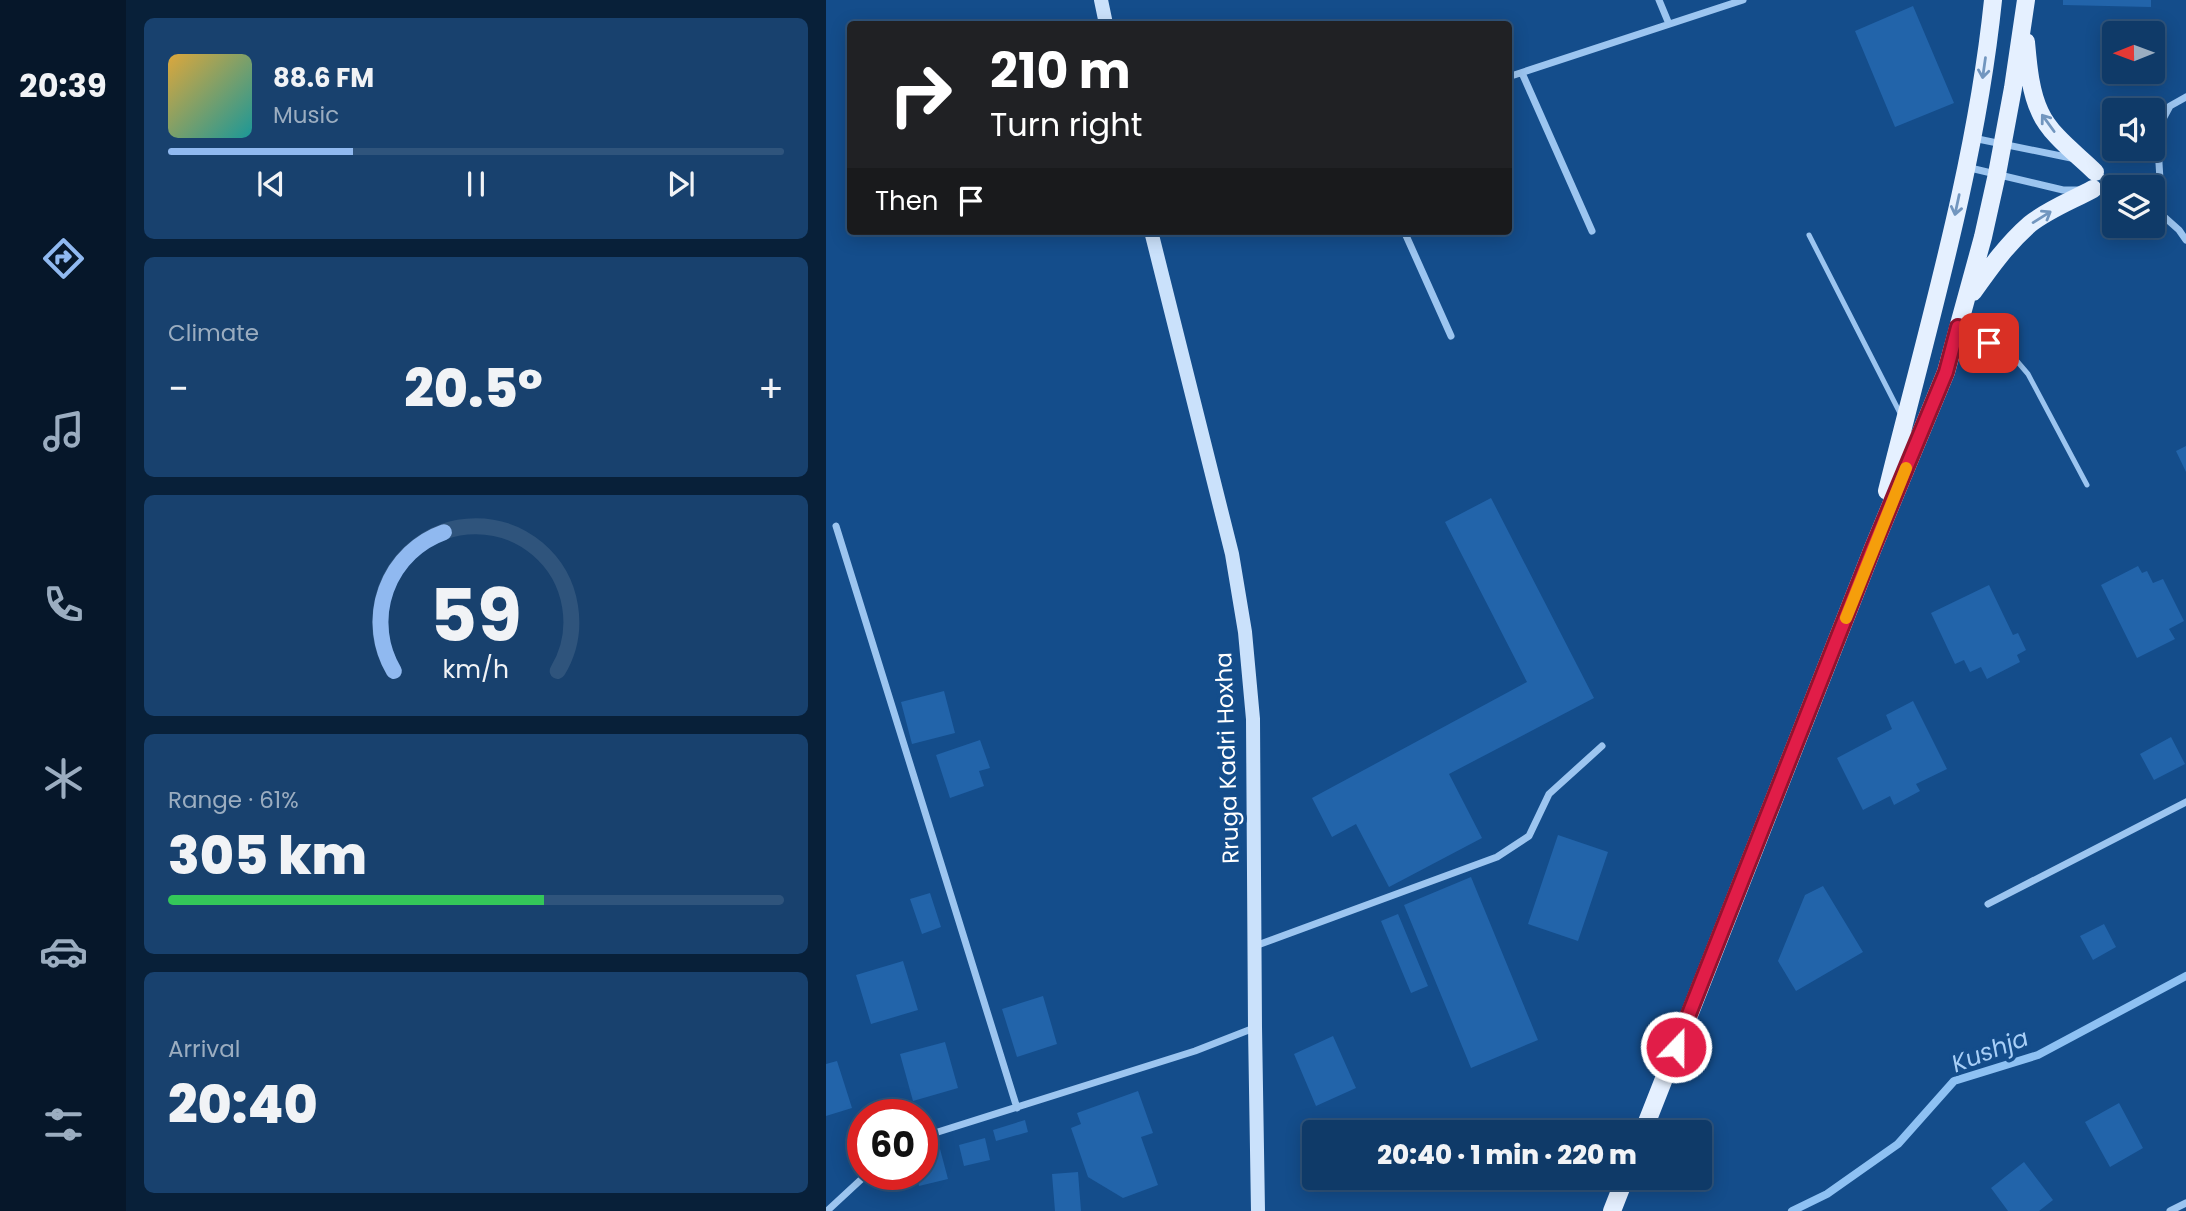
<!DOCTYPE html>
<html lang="en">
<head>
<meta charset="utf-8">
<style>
	body { margin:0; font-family:Poppins,sans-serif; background:#18416e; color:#f1f3f6; height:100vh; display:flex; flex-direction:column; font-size:26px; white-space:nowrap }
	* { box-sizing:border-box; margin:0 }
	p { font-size:23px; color:#9badc0 }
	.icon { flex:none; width:38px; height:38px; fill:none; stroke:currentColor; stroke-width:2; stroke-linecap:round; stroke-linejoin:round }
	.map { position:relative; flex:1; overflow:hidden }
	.details { display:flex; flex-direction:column; gap:18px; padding:18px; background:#082039; width:700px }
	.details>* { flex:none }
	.guide { position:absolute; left:21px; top:21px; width:665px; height:214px; border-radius:7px; box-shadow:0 4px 18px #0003,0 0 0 2px #2f547c; background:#202124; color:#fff; overflow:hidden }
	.needle { width:46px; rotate:269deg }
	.fabs { position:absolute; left:1276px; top:21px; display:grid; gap:14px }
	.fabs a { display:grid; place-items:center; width:63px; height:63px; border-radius:7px; background:#0f3a68; box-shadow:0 4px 18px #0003,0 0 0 2px #2f547c; font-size:35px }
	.speed { position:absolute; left:21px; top:1099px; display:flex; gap:14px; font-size:35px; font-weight:700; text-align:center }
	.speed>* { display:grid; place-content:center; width:91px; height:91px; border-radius:50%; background:#0f3a68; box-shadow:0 4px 18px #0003,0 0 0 2px #2f547c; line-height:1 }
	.speed .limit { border:10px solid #d22; background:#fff; color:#111 }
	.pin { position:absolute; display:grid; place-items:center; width:60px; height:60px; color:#fff; margin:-30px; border-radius:14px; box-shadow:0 4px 10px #0006 }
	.me { position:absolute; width:77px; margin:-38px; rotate:22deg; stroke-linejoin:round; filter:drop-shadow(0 0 5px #0008) }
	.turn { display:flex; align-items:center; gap:24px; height:147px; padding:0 28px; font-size:32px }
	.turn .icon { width:91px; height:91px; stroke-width:2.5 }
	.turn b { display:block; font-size:49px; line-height:60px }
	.then { display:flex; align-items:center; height:66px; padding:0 28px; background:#0003; gap:14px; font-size:26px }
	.big { font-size:52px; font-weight:800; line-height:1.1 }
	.details .tile { flex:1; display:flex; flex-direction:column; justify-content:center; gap:10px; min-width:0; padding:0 24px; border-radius:10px; background:#18416e }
	.details .dial { align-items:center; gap:0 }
	.dial svg { height:182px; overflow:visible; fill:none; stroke:#2f547c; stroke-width:7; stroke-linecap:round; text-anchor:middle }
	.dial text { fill:#f1f3f6; stroke:none }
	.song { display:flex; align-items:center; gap:21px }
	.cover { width:84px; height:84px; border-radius:10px; background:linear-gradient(135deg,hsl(40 70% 55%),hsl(180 70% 35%)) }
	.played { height:7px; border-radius:4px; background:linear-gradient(90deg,#90b9f0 30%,#2f547c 30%) }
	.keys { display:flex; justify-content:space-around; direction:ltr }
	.heat { display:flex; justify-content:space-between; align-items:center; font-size:38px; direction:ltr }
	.charge { height:10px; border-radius:5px; background:linear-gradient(90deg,#34c759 61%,#2f547c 0) }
	.trip { position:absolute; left:476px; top:1120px; width:410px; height:70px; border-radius:7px; background:#0f3a68; box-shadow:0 4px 18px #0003,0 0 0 2px #2f547c; font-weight:800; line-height:70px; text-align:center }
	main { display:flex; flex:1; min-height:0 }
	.tab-bar { display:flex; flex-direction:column; width:126px; justify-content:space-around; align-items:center; background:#06172a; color:#9badc0 }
	.tab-bar .icon { width:49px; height:49px }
	.tab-bar .selected { color:#90b9f0 }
	.tab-bar b { font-size:32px; color:#f1f3f6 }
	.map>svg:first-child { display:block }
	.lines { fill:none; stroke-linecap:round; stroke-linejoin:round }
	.stream { stroke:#8ec1f3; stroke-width:8 }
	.building { fill:#2264aa }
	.service { stroke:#9cc5f0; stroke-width:5 }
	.minor { stroke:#9cc5f0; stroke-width:7 }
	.secondary { stroke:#cae1fb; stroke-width:14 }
	.primary { stroke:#e5f0ff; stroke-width:18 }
	.oneway { stroke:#7296bf }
	.route-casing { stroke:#92132f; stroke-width:18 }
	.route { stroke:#e11d48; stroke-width:12 }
	.slow { stroke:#f59e0b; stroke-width:12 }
	.labels { text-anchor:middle; stroke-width:7; stroke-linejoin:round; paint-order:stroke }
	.street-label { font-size:23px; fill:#fff; stroke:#144d8b }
	.water-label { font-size:24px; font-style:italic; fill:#a8cff7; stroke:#144d8b }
</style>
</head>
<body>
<main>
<nav class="tab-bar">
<b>20:39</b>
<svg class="icon selected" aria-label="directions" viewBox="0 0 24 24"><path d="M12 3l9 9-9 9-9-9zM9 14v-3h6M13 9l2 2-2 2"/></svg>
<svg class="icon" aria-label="music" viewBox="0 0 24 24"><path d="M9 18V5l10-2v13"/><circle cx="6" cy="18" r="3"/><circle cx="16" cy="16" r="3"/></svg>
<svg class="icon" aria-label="phone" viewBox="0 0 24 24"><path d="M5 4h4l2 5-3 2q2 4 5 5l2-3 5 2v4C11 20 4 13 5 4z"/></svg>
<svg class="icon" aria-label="climate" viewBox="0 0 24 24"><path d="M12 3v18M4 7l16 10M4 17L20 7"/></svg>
<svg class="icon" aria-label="car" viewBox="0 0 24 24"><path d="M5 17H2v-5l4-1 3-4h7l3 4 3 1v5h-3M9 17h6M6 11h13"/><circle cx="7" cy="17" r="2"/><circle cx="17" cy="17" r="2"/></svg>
<svg class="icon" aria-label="filters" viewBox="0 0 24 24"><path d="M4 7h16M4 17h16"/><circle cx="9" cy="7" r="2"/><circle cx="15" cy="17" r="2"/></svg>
</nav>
<section class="details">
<div class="tile">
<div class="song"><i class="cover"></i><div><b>88.6 FM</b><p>Music</p></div></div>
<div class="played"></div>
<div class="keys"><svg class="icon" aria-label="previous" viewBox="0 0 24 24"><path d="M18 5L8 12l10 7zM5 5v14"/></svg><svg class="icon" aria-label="pause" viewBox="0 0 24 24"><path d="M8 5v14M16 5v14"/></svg><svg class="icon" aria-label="next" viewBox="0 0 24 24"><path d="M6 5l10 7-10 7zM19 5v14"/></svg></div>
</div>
<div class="tile"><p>Climate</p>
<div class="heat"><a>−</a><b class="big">20.5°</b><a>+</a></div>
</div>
<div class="tile dial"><svg viewBox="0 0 100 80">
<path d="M14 69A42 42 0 1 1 86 69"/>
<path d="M14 69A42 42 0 0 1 36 8" stroke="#90b9f0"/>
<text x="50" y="56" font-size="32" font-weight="700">59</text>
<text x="50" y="72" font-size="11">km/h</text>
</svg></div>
<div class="tile"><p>Range · 61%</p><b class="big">305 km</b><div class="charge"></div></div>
<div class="tile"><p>Arrival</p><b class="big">20:40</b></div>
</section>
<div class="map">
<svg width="1360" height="1211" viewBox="0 0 1360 1211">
	<rect width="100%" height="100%" fill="#144d8b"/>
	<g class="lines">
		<path class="stream" d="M966 1211 1001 1194 1072 1144 1128 1081 1212 1055 1360 976"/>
	</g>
	<path class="building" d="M1237 0H1325V7L1237 5Z
		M1087 6 1128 103 1069 127 1029 31Z
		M1360 446V472L1350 451Z
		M665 498 768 698 623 774 656 838 563 887 530 824 506 837 486 798 701 682 619 522Z
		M1312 566 1316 573 1321 571 1327 583 1337 579 1358 621 1343 629 1349 639 1311 658 1275 585Z
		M1163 585 1187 635 1192 633 1200 650 1191 655 1194 662 1161 679 1155 667 1144 672 1138 660 1129 664 1105 613Z
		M118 691 129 733 86 744 75 702Z
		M1087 701 1121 769 1090 784 1094 791 1068 805 1064 796 1037 810 1011 758 1066 729 1060 715Z
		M1345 737 1359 764 1328 780 1314 754Z
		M154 740 164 768 153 771 158 786 124 798 110 755Z
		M732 835 782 852 752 941 702 924Z
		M645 877 712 1040 645 1068 578 905Z
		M997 886 1037 952 970 991 952 961 979 895Z
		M104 893 115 927 96 934 84 899Z
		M572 914 602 986 585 993 555 921Z
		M1278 924 1290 947 1267 960 1254 936Z
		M77 961 92 1010 45 1024 30 975Z
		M217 996 231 1044 191 1057 176 1009Z
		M507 1036 530 1088 490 1106 468 1054Z
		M119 1042 132 1088 87 1101 74 1054Z
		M11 1061 26 1108 0 1116V1064Z
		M312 1091 327 1133 315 1137 332 1185 297 1198 262 1177 245 1128 255 1124 251 1113Z
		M1293 1103 1317 1148 1284 1167 1259 1122Z
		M199 1120 202 1132 170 1141 167 1130Z
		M159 1138 164 1160 138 1166 133 1145Z
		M114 1149 122 1179 93 1186 90 1174H96V1153Z
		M1198 1162 1227 1200 1213 1211H1182L1165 1188Z
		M252 1172 255 1211H229L226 1174Z"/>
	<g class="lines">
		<path class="service" d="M983 235 1075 415
			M1135 328 1184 353 1202 374 1261 485"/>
		<path class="minor" d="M833 0 843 24
			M696 73 766 231
			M682 77 917 0
			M1147 138 1245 158
			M1140 167 1237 190H1255
			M1270 173 1286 185 1293 187
			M1326 206 1353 230 1360 240
			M1336 213 1331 130 1344 106 1360 97
			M578 231 625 336
			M10 526 191 1108
			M1162 904 1360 802
			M429 946 671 857 703 836 723 794 776 746
			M96 1137 369 1051 428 1028
			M1 1211 41 1174
			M1344 1211 1360 1203"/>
		<path class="secondary" d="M275 0 280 24
			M325 231 406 554 419 632 427 719 429 1027 432 1211"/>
		<path class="primary" d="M1200 42C1202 64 1204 91 1214 112 1225 136 1251 154 1269 172
			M1147 292C1164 268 1181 244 1204 224 1223 209 1247 200 1267 189
			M1061 491C1101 329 1150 166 1167 0
			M817 1132 1047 548 1120 372 1157 237 1171 174 1187 88 1200 0
			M786 1211 799 1178"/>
	</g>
	<defs><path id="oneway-shaft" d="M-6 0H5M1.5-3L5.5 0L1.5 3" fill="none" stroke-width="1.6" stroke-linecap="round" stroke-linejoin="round" transform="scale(1.75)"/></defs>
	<g class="oneway">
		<use href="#oneway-shaft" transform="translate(1158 68) rotate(98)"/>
		<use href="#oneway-shaft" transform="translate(1222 123) rotate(-126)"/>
		<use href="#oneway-shaft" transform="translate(1131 205) rotate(102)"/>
		<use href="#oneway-shaft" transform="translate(1216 217) rotate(-32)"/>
	</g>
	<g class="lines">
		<g class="route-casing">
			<path id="route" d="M850 1047 1047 548 1120 372 1132 327 1163 343"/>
		</g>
		<use href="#route" class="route"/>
		<path class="slow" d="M1020 618 1080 468"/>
	</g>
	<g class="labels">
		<g class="street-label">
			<text transform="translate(401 758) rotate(-92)" y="8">Rruga Kadri Hoxha</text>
		</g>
		<g class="water-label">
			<text transform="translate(1164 1051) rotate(-21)" y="8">Kushja</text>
		</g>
	</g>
</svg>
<div class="fabs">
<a><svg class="needle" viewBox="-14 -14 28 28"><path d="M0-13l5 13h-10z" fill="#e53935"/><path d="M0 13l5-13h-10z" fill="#9badc0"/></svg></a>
<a><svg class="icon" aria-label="sound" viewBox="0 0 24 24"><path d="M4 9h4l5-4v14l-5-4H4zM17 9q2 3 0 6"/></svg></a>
<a><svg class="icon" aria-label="layers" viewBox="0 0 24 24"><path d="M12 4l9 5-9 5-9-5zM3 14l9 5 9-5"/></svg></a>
</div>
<div class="speed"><div class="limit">60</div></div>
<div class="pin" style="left:1163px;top:343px;background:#d93025"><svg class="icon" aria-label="arrive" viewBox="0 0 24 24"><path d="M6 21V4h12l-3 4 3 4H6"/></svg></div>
<svg class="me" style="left:850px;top:1047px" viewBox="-20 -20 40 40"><circle r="17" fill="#e11d48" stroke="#fff" stroke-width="3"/><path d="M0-11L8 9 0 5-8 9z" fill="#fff"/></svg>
<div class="trip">20:40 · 1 min · 220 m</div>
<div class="guide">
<div class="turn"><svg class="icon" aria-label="right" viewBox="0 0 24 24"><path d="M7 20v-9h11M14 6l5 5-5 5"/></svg><div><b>210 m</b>Turn right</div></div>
<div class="then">Then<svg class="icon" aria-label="arrive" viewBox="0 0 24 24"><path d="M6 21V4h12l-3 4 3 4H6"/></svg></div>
</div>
</div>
</main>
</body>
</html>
